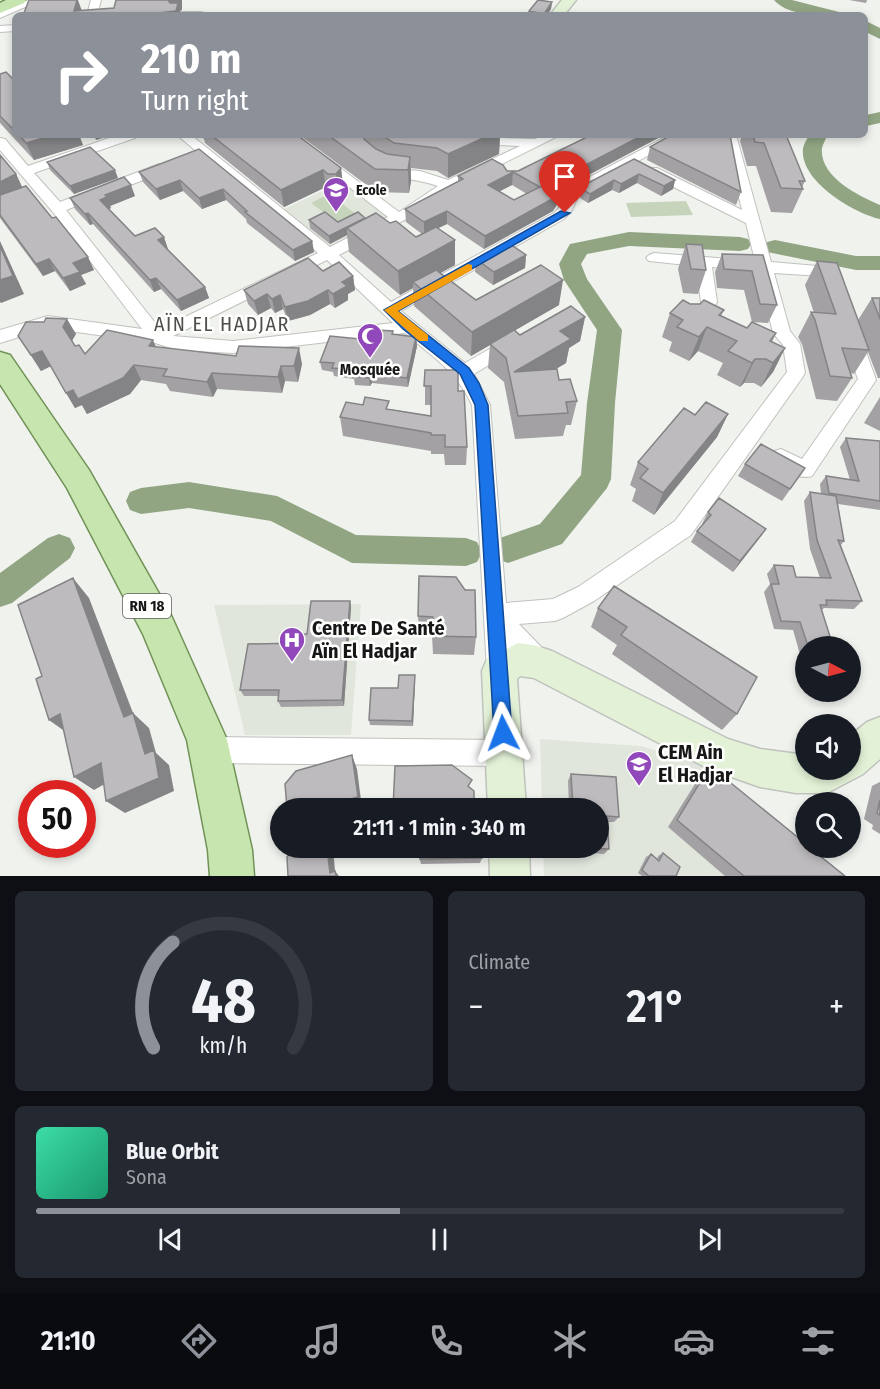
<!DOCTYPE html>
<html lang="en">
<head>
<meta charset="utf-8">
<style>
	body { margin:0; font-family:"Fira Sans Condensed",sans-serif; background:#242831; color:#f1f3f6; height:100vh; display:flex; flex-direction:column; font-size:22px; white-space:nowrap }
	* { box-sizing:border-box; margin:0 }
	p { font-size:20px; color:#9ea1a6 }
	.icon { flex:none; width:33px; height:33px; fill:none; stroke:currentColor; stroke-width:2; stroke-linecap:round; stroke-linejoin:round }
	.map { position:relative; height:876px; overflow:hidden }
	.side { display:flex; flex-direction:column; gap:15px; padding:15px; background:#0d0f14; flex:1 }
	.side>* { flex:none }
	.guide { position:absolute; left:12px; top:12px; width:856px; height:126px; border-radius:9px; box-shadow:0 3px 9px #0003; background:#8c9099; color:#fff; overflow:hidden }
	.needle { width:39px; rotate:96deg }
	.fabs { position:absolute; left:795px; top:636px; display:grid; gap:12px }
	.fabs a { display:grid; place-items:center; width:66px; height:66px; border-radius:50%; background:#171b24; box-shadow:0 3px 9px #0003; font-size:30px }
	.speed { position:absolute; left:18px; top:780px; display:flex; gap:12px; font-size:30px; font-weight:700; text-align:center }
	.speed>* { display:grid; place-content:center; width:78px; height:78px; border-radius:50%; background:#171b24; box-shadow:0 3px 9px #0003; line-height:1 }
	.speed .limit { border:9px solid #d22; background:#fff; color:#111 }
	.pin { position:absolute; display:grid; place-items:center; width:51px; height:51px; color:#fff; margin:-62px -26px; border-radius:50% 50% 50% 0; rotate:-45deg; box-shadow:0 0 6px #0007 }
	.pin .icon { rotate:45deg }
	.me { position:absolute; width:66px; margin:-33px; rotate:357deg; stroke-linejoin:round; filter:drop-shadow(0 0 4px #0008) }
	.turn { display:flex; align-items:center; gap:21px; height:126px; padding:0 30px; font-size:27px }
	.turn .icon { width:78px; height:78px; stroke-width:2.5 }
	.turn b { display:block; font-size:42px; line-height:51px }
	.big { font-size:45px; font-weight:600; line-height:1.1 }
	.side .widget { flex:1; display:flex; flex-direction:column; justify-content:center; gap:9px; min-width:0; padding:0 21px; border-radius:9px; background:#242831 }
	.side .dial { align-items:center; gap:0 }
	.dial svg { height:156px; overflow:visible; fill:none; stroke:#363941; stroke-width:7; stroke-linecap:round; text-anchor:middle }
	.dial text { fill:#f1f3f6; stroke:none }
	.song { display:flex; align-items:center; gap:18px }
	.cover { width:72px; height:72px; border-radius:9px; background:linear-gradient(135deg,hsl(160 70% 55%),hsl(160 70% 35%)) }
	.played { height:6px; border-radius:3px; background:linear-gradient(90deg,#8c9099 45%,#363941 45%) }
	.keys { display:flex; justify-content:space-around; direction:ltr }
	.heat { display:flex; justify-content:space-between; align-items:center; font-size:33px; direction:ltr }
	.side .tiles { flex:1; display:grid; gap:15px; grid-template-columns:1fr 1fr }
	.widget:last-child { grid-column:span 2 }
	.trip { position:absolute; left:270px; top:798px; width:339px; height:60px; border-radius:30px; background:#171b24; box-shadow:0 3px 9px #0003; font-weight:600; line-height:60px; text-align:center }
	.dock { display:flex; height:96px; justify-content:space-around; align-items:center; background:#090b0e; color:#9ea1a6 }
	.dock .icon { width:42px; height:42px }
	.dock .current { color:#8c9099 }
	.dock b { font-size:27px; color:#f1f3f6 }
	.map>svg:first-child { display:block }
	.built { fill:#e0e6dc }
	.green { fill:#c5d4bb }
	.lines { fill:none; stroke-linecap:round; stroke-linejoin:round }
	.river { fill:#91a583; fill-rule:evenodd }
	.street-casing { stroke:#c0c2be; stroke-width:2 }
	.secondary-casing { stroke:#c0c2be; stroke-width:3 }
	.primary-casing { stroke:#719257; stroke-width:3 }
	.street { fill:#fff; fill-rule:evenodd }
	.secondary { fill:#e3f2d7; fill-rule:evenodd }
	.primary { fill:#c7e6af; fill-rule:evenodd }
	.wall { fill:#a3a1a3; fill-rule:evenodd }
	.shaded-wall { fill:#848385 }
	.building { fill:#bdbbbe; stroke:#848385; stroke-width:1.5; fill-rule:evenodd }
	.route { fill:#1a73e8; stroke:#114b97; stroke-width:1.5 }
	.slow { fill:#f59e0b }
	.labels { text-anchor:middle; stroke-width:5; stroke-linejoin:round; paint-order:stroke }
	.far-poi-label { font-size:14px; font-weight:bold; fill:#161716; stroke:#fffffe; text-anchor:start }
	.shield { fill:#fffffe; stroke:#5c5d5c; stroke-width:1.5 }
	.shield-label { font-size:15px; font-weight:bold; fill:#161716 }
	.poi-label { font-size:16px; font-weight:bold; fill:#161716; stroke:#fffffe }
	.quarter-label { font-size:20px; letter-spacing:1.5px; fill:#4e504c; stroke:#fffffe }
	.near-poi-label { font-size:20px; font-weight:bold; fill:#161716; stroke:#fffffe; text-anchor:start }
</style>
</head>
<body>
<div class="map">
<svg width="880" height="876" viewBox="0 0 880 876">
	<rect width="100%" height="100%" fill="#f0f2ee"/>
	<path class="built" d="M341 182 389 216 327 246 282 210Z
		M361 604 351 735H245L214 605Z
		M540 739 640 746 708 765 805 842 806 848H812L845 876H544L543 848H598V808H542Z"/>
	<path class="green" d="M329 194 357 215 339 224 311 203Z
		M686 201 693 215 631 217 626 203Z"/>
	<g class="lines">
		<path class="river" d="M774 0H792L839 12 841 15C821 15 789 17 774 0Z
			M866 21 880 28V39L866 32Z
			M880 112V123L866 126V115Z
			M809 135H827C826 139 823 144 822 148 819 177 859 196 880 205V219C854 213 799 181 803 148 804 144 807 139 809 135Z
			M629 232 740 237 748 239 751 244 748 249 740 251 629 246 587 254 581 264 587 279 622 330 615 403 611 479 607 488 562 544 508 563 497 559 492 549 497 539 540 524 581 475 587 403 597 330 564 280 559 264 570 244Z
			M775 240 856 256H880V270H856L767 252 764 247 767 242Z
			M189 482 277 496 356 535 466 538 477 542 482 552 477 562 466 566 352 563 271 521 189 508 141 514 130 510 126 501 130 492 141 488Z
			M59 534 70 538 75 548 70 558 12 603 0 607V573L48 538Z"/>
		<g class="street-casing">
			<path id="street" d="M28 0H41L0 18V11Z
				M91 0H101L97 15H87Z
				M179 12H202L207 15H174Z
				M15 25V31L0 32V26Z
				M118 135H136L135 138 34 173 60 202 159 164H169L171 167 169 170 66 210 160 329 318 253 177 135H191L330 247 388 217 282 135H296L399 212 438 186C419 179 400 179 380 174L378 171 380 168 420 171 448 180 520 146 475 144 469 140 470 137 535 139 544 135H560L454 188 414 215 339 255 391 302 554 213 558 209 569 188 669 135H685L579 194 572 210 564 219 401 311 465 363 505 340H517L520 344 517 348 474 374 490 405 506 603 553 599 578 587 675 521 787 372 783 345 773 333 758 271 712 267 717 302 715 306H703L701 302 696 266 649 261 646 258 649 255 654 253 755 261 746 223 647 174 645 171 647 168H657L742 210 724 135H736L771 262 829 267 835 268 839 280 831 285 825 284 822 276 774 273 790 331 800 344 805 373 802 378 691 535 594 601 563 618 555 621 519 624 547 653 550 661 547 669 538 673 529 669 510 648 511 671 508 680 499 683 490 680 487 671 472 405C455 369 433 358 405 333L233 353 177 350 155 343 48 328 0 343V330L48 316 142 329 52 211 0 150V138L5 139 28 166ZM327 260 393 323 233 341 173 336Z
				M852 332 858 334 861 338 876 380 812 476C800 480 777 469 771 457L774 451 781 449 802 459 858 379 843 338 846 334Z
				M209 737 504 740 513 744 517 753 513 762 504 766 209 763 200 759 196 750 200 741Z"/>
		</g>
		<g class="secondary-casing">
			<path id="secondary" d="M562 0H576L564 15H550Z
				M518 643 533 645 552 651 728 739 760 749 806 755V770H850V736L867 722 880 717V759L863 774 827 793H796L760 787 709 769 534 678 520 676 517 679 526 808H488L482 671 487 659Z
				M489 848H529L530 876H490Z"/>
		</g>
		<g class="primary-casing">
			<path id="primary" d="M6 0H26L24 3 0 13V3Z
				M0 352 10 355 89 470 170 613 227 740 252 850 254 876H210L208 850 187 740 143 634 67 488 0 384Z"/>
		</g>
		<use href="#street" class="street"/>
		<use href="#secondary" class="secondary"/>
		<use href="#primary" class="primary"/>
	</g>
	<path class="wall" d="M849 0H867L866 3Z
		M552 2 551 9 547 15H529V11Z
		M0 74 15 81V135H79L83 145 34 160 0 123Z
		M199 135H297L341 168 343 185 338 191H331L326 187 284 207 205 143 204 139Z
		M302 135H500L499 154 448 178 437 171 411 168V181L409 193 376 192 302 137Z
		M742 135H786L805 181 802 187 803 189 792 213 771 212 756 166H747L740 141Z
		M650 147 741 192 736 205 647 160Z
		M199 149 312 241 314 252 295 261 247 223 246 219 226 200 202 209 183 191 160 200 143 182 139 172Z
		M0 155 16 174 22 187 15 190 94 270 81 275 86 284 70 291 55 271 43 276 0 218Z
		M634 159 675 180 673 189 661 196 637 183 619 193 612 190 588 203 580 198 581 189Z
		M47 162 118 178 74 194 50 170Z
		M507 171H518L568 186 553 211 484 249 447 224 438 228 455 240V265L440 273 476 300 559 305 515 330 520 335 585 317 580 341 569 348 566 363 556 369 559 380 577 401 571 425H566L563 436 515 439 504 382 488 368 490 345 471 356 414 306 413 288 400 295 349 252 347 235 330 244 310 228 309 220 338 222 365 219 390 223 416 237 422 234 406 222 405 209 458 181V176ZM512 185 527 194 514 200 499 191Z
		M135 196 110 206 111 208 109 209 135 236 168 249H167L205 287 209 298 181 311 161 289 154 292 93 224 90 225 75 209 70 198Z
		M686 244 706 270 698 294 683 293 678 269Z
		M722 254 763 255 777 305 768 323 752 322 744 290 717 288 715 272Z
		M526 255 525 268 493 285 475 272 476 259Z
		M817 261 858 320 872 298H880V378H878L868 352 854 374 851 373 852 378 837 401 816 399 802 344 798 337 811 312 814 313 805 285Z
		M323 271 353 276 355 290 348 294V300L335 308 330 304 310 315 288 321 283 309 275 313 271 308 258 315 248 304 244 290Z
		M690 304 724 310 721 316 747 328 776 333 772 342 785 348 773 372 761 387 754 383H744L740 387 717 375 723 363 698 351 689 361 669 351 672 342 662 337 670 313Z
		M76 334 72 341 75 346 85 354 156 347 302 364 298 382 285 381 282 393 217 389 213 397 170 391 166 384 141 380 130 394 87 414 82 405 75 408 51 366 41 371 18 336Z
		M393 335 416 337 417 346 408 387 372 383 370 386 355 385 354 379 334 376 333 372 322 370 320 362 360 339Z
		M425 370 458 391 467 447 466 465H445L444 454H431V451L343 436 340 417 390 409 431 416V405H425Z
		M880 397V431L864 423Z
		M728 414 717 437 654 515 632 501 636 489 630 485 638 462 695 415Z
		M846 438 880 441V510L838 504 844 541 841 545 862 601 854 609 824 608 822 610 833 646H806V661H802L793 630 774 629 764 592 770 584 767 574 774 565 796 577 820 578 810 549 804 501 810 492 821 494 820 484 826 476 850 480 840 447Z
		M745 464 805 468 782 501 738 476Z
		M708 512 758 540 733 572 691 542 697 531 703 525 702 524Z
		M614 586 737 714 722 730 612 654 617 645 591 627 598 608Z
		M465 590 476 637 474 655 433 654 432 636 419 635 418 616Z
		M350 601 351 607 344 706 281 707 278 701 279 696H244L240 690 301 643 307 634Z
		M415 681 413 726 370 725 369 720 398 688Z
		M710 766 845 876H725L668 827 700 776Z
		M571 774 619 817 614 822H607L609 849 604 854 552 850V848H598V808H569L568 781Z
		M880 782V834L872 829 873 825 864 819 872 786Z
		M417 848 482 858 480 863 421 864Z
		M663 853 676 876H642L638 873 646 857 651 854 657 859 658 856Z"/>
	<path class="shaded-wall" d="M77 0H78L83 14 74 11Z
		M168 0H182V10L180 11 182 15H139Z
		M552 2 551 9 547 15H544Z
		M54 135H79L83 145 34 160 26 143Z
		M94 135H112L96 140Z
		M490 135H500L499 154 448 178V154Z
		M643 135H664L568 186 553 211 484 249 485 236 570 173Z
		M410 157 411 181 409 193 408 170Z
		M341 168 343 185 338 191 336 174Z
		M115 170 118 178 74 194 70 186Z
		M323 170 326 187 284 207 281 190Z
		M513 172 512 185 487 198 488 185Z
		M16 174 22 187 0 197V182Z
		M639 174 637 183 619 193 621 184Z
		M180 180 183 191 160 200 156 189Z
		M614 180 612 190 588 203 590 194Z
		M675 180 673 189 661 196 664 186Z
		M131 185 135 196 110 206 111 208 105 211 100 200 105 195Z
		M223 189 226 200 202 209 199 198Z
		M447 211V224L424 235V222Z
		M88 213 93 224 90 225 85 214Z
		M365 218 347 228V235L330 244 329 236Z
		M164 237 168 249 162 251 158 240Z
		M455 240V265L417 286 413 282V288L400 295 398 271Z
		M0 241 24 294 1 303 0 302Z
		M312 241 314 252 295 261 293 250Z
		M526 255 525 268 493 285 494 272Z
		M88 257 94 270 81 275 86 284 70 291 63 278 73 263Z
		M49 259 55 271 43 276 36 264Z
		M353 276 355 290 348 294V300L335 308 333 294 342 282Z
		M156 278 161 289 154 292 150 280Z
		M563 280 559 305 471 356 472 332Z
		M205 287 209 298 181 311 177 300Z
		M328 290 330 304 310 315 288 321 285 307Z
		M267 294 271 308 258 315 254 301Z
		M280 295 283 309 275 313 272 299Z
		M585 317 580 341 569 348 566 363 514 394V372L560 331Z
		M67 319 76 334 71 342 63 327Z
		M707 327 698 351 689 361 699 337Z
		M416 337 417 346 408 387 407 378Z
		M153 340 160 356 149 346Z
		M299 348 302 364 298 382 294 366Z
		M785 348 773 372 761 387 773 363Z
		M42 351 51 366 41 371 31 355Z
		M755 359 744 383 740 387 752 363Z
		M134 365 141 380 130 394 87 414 82 405 75 408 66 393Z
		M281 366 285 381 282 393 278 377Z
		M212 373 217 389 213 397 207 382Z
		M371 374 372 383 370 386 369 378Z
		M728 414 717 437 654 515 663 493Z
		M766 529 758 540 733 572 740 561Z
		M73 578 89 598 133 713 149 728 156 753 169 765 174 791 125 813 106 801 145 754 124 717Z
		M350 601 351 607 344 706 342 700Z
		M415 675V681L413 726 412 721Z
		M60 714 70 735 49 720Z
		M352 755 357 769 362 808H338Z
		M101 763 119 776 94 790 74 777Z
		M327 848H333L335 871 339 876H336L330 873Z"/>
	<path class="building" d="M29 0H77L74 11 114 8 116 0H168L170 3H178L176 11 140 15H31L24 13Z
		M538 0 552 2 544 14 529 11Z
		M6 72 15 81V131L0 116V74Z
		M19 135H54L26 143Z
		M211 135H297L341 168 336 174H328L323 170 281 190Z
		M328 135H366L364 139 376 149 387 154 410 157 408 170 375 169Z
		M382 135H490L448 154 437 148 394 143Z
		M591 135H643L570 173 554 198 485 236 447 211 424 222 405 209 463 179 458 176 492 159 503 165 507 171H518ZM513 172 540 187 514 200 488 185Z
		M671 135H730L741 192 650 147Z
		M753 135H786L805 181H799L803 189 781 188 764 143 755 142Z
		M90 147 115 170 70 186 47 162Z
		M199 149 312 241 293 250 245 212 247 211 223 189 199 198 180 180 156 189 139 172Z
		M0 155 16 174 0 182Z
		M634 159 675 180 664 186 639 174 621 184 614 180 590 194 581 189 582 186Z
		M124 177 131 185 105 195 107 197 100 200 135 236 155 228 164 237 158 240 205 287 177 300 156 278 150 280 88 213 85 214 70 198Z
		M26 186 52 218 56 217 88 257 73 263 80 272 63 278 49 259 36 264 0 215V195Z
		M325 212 338 222 358 212 365 218 329 236 309 220Z
		M376 213 390 223 396 221 416 237 436 227 455 240 398 271 347 228Z
		M507 242 526 255 494 272 476 259Z
		M686 244 702 245 706 270 691 269Z
		M0 246 13 276 0 280Z
		M722 254 763 255 777 305 760 304 752 271 724 269Z
		M308 258 323 271 339 262 353 276 342 282 347 286 333 294 328 290 308 301 285 307 280 295 272 299 267 294 254 301 244 290Z
		M817 261 837 263 869 350 842 348 852 378 830 376 815 320 811 312 836 314Z
		M541 265 563 280 472 332 413 282 436 270 476 300Z
		M872 298H880V319Z
		M683 300 690 304H700L704 300 724 310 719 315 747 328 752 322 776 333 770 341 785 348 773 363 766 359H755L752 363 728 351 737 341 707 327 699 337 677 327 683 320 670 313Z
		M571 306 585 317 560 331 571 339 514 372 557 369 559 380 570 379 577 401 566 402 568 413 518 416 506 358 490 344 514 330 520 335Z
		M46 318 67 319 63 327 75 346 79 345 85 354 107 330 153 340 149 346 236 356 239 346 299 348 294 366H281L278 377 212 373 207 382 163 376 167 369 134 365 123 378 78 399 73 390 66 393 42 351 31 355 18 336 26 322H44Z
		M377 330 393 331 392 334 416 337 407 378 371 374 369 378 353 376 355 370 332 368 334 363 320 362 330 336 360 339 362 331Z
		M425 370H458V391H464L467 447H445V435H431V433L340 417 346 402 363 405 365 397 389 401 386 409 431 416V386H424Z
		M706 402 728 414 663 493 640 478 648 469 638 462 684 408 695 415Z
		M846 438 880 441V501L829 493 826 476 859 481Z
		M761 444 805 468 790 489 745 464Z
		M810 492 836 496 844 541 838 540 862 601 826 600 827 605H820L833 646H808L800 622 781 621 771 584H779L774 565 793 566 796 577 831 578 817 540Z
		M719 498 766 529 740 561 697 531 711 515 708 512Z
		M419 576 456 577 465 590H475L476 637 432 636 433 617 418 616Z
		M73 578 124 717 133 713 145 754 154 750 159 778 106 801 101 763 74 777 60 714 49 720 36 679 42 676 18 605Z
		M614 586 757 677 737 714 621 635 627 627 598 608Z
		M311 601H350L342 700 278 701 279 690H240L248 644 301 643 302 634H307Z
		M399 675H415L412 721 369 720 371 688H398Z
		M352 755 358 797 343 801 338 808H287L285 784 296 771Z
		M452 765 472 780 468 786 474 791V799H479L480 808H393L395 766Z
		M710 766 806 844V848H810L845 876H744L677 820Z
		M571 774 616 777 619 817 607 816 609 849 586 848H598V808H573Z
		M880 800V815L877 813Z
		M287 848H327L330 873 335 871 336 876H288L287 857 291 852Z
		M418 848H481L482 858 420 859Z
		M663 853 680 867 676 876H649L642 870 651 854 659 861Z"/>
	<path class="route" d="M561 211 570 213 398 311 469 368 479 383 488 405 512 733 509 739 503 742 496 739 494 733 475 405 460 374 403 329 384 310Z"/>
	<path class="slow" d="M468 264 472 265V270L398 311 428 335V341H419L384 310Z"/>
	<defs>
		<g id="school-pin" transform="scale(1.35)"><path d="M0 17L-7.5 6A9.5 9.5 0 1 1 7.5 6Z" fill="#9148bb" stroke="#fffffe"/><path d="M0-5L7-2L0 1L-7-2ZM-4 1L0 2.5L4 1V4Q0 6-4 4Z" fill="#fff"/></g>
		<g id="mosque-pin" transform="scale(1.35)"><path d="M0 17L-7.5 6A9.5 9.5 0 1 1 7.5 6Z" fill="#9148bb" stroke="#fffffe"/><path d="M3.5-4.9A6 6 0 1 0 3.5 4.9A5 5 0 1 1 3.5-4.9Z" fill="#fff"/></g>
		<g id="hospital-pin" transform="scale(1.35)"><path d="M0 17L-7.5 6A9.5 9.5 0 1 1 7.5 6Z" fill="#9148bb" stroke="#fffffe"/><path d="M-5-5h3v3.5h4V-5h3V5h-3V1.5h-4V5h-3Z" fill="#fff"/></g>
		<g id="university-pin" transform="scale(1.35)"><path d="M0 17L-7.5 6A9.5 9.5 0 1 1 7.5 6Z" fill="#9148bb" stroke="#fffffe"/><path d="M0-5L7-2L0 1L-7-2ZM-4 1L0 2.5L4 1V4Q0 6-4 4Z" fill="#fff"/></g>
	</defs>
	<g fill-rule="evenodd">
		<use href="#school-pin" x="336" y="190"/>
		<use href="#mosque-pin" x="370" y="336"/>
		<use href="#hospital-pin" x="292" y="640"/>
		<use href="#university-pin" x="639" y="764"/>
	</g>
	<g class="labels">
		<g class="far-poi-label">
			<text x="356" y="195">Ecole</text>
		</g>
		<rect class="shield" x="123" y="594" width="48" height="24" rx="4.5"/>
		<g class="shield-label">
			<text x="147" y="611">RN 18</text>
		</g>
		<g class="poi-label">
			<text x="370" y="375">Mosquée</text>
		</g>
		<g class="quarter-label">
			<text x="222" y="331">AÏN EL HADJAR</text>
		</g>
		<g class="near-poi-label">
			<text x="312" y="635">Centre De Santé<tspan x="312" dy="23">Aïn El Hadjar</tspan></text>
			<text x="658" y="759">CEM Ain<tspan x="658" dy="23">El Hadjar</tspan></text>
		</g>
	</g>
</svg>
<div class="fabs">
<a><svg class="needle" viewBox="-14 -14 28 28"><path d="M0-13l5 13h-10z" fill="#e53935"/><path d="M0 13l5-13h-10z" fill="#9ea1a6"/></svg></a>
<a><svg class="icon" aria-label="sound" viewBox="0 0 24 24"><path d="M4 9h4l5-4v14l-5-4H4zM17 9q2 3 0 6"/></svg></a>
<a><svg class="icon" aria-label="search" viewBox="0 0 24 24"><circle cx="10" cy="10" r="6"/><path d="M15 15l6 6"/></svg></a>
</div>
<div class="speed"><div class="limit">50</div></div>
<div class="pin" style="left:565px;top:213px;background:#d93025"><svg class="icon" aria-label="arrive" viewBox="0 0 24 24"><path d="M6 21V4h12l-3 4 3 4H6"/></svg></div>
<svg class="me" style="left:503px;top:733px" viewBox="-20 -20 40 40"><path d="M0-17L14 15 0 8-14 15z" fill="#1a73e8" stroke="#fff" stroke-width="4"/></svg>
<div class="trip">21:11 · 1 min · 340 m</div>
<div class="guide">
<div class="turn"><svg class="icon" aria-label="right" viewBox="0 0 24 24"><path d="M7 20v-9h11M14 6l5 5-5 5"/></svg><div><b>210 m</b>Turn right</div></div>
</div>
</div>
<section class="side">
<div class="tiles">
<div class="widget dial"><svg viewBox="0 0 100 80">
<path d="M14 69A42 42 0 1 1 86 69"/>
<path d="M14 69A42 42 0 0 1 24 15" stroke="#8c9099"/>
<text x="50" y="56" font-size="32" font-weight="700">48</text>
<text x="50" y="72" font-size="11">km/h</text>
</svg></div>
<div class="widget"><p>Climate</p>
<div class="heat"><a>−</a><b class="big">21°</b><a>+</a></div>
</div>
<div class="widget">
<div class="song"><i class="cover"></i><div><b>Blue Orbit</b><p>Sona</p></div></div>
<div class="played"></div>
<div class="keys"><svg class="icon" aria-label="previous" viewBox="0 0 24 24"><path d="M18 5L8 12l10 7zM5 5v14"/></svg><svg class="icon" aria-label="pause" viewBox="0 0 24 24"><path d="M8 5v14M16 5v14"/></svg><svg class="icon" aria-label="next" viewBox="0 0 24 24"><path d="M6 5l10 7-10 7zM19 5v14"/></svg></div>
</div>
</div>
</section>
<nav class="dock">
<b>21:10</b>
<svg class="icon current" aria-label="directions" viewBox="0 0 24 24"><path d="M12 3l9 9-9 9-9-9zM9 14v-3h6M13 9l2 2-2 2"/></svg>
<svg class="icon" aria-label="music" viewBox="0 0 24 24"><path d="M9 18V5l10-2v13"/><circle cx="6" cy="18" r="3"/><circle cx="16" cy="16" r="3"/></svg>
<svg class="icon" aria-label="phone" viewBox="0 0 24 24"><path d="M5 4h4l2 5-3 2q2 4 5 5l2-3 5 2v4C11 20 4 13 5 4z"/></svg>
<svg class="icon" aria-label="climate" viewBox="0 0 24 24"><path d="M12 3v18M4 7l16 10M4 17L20 7"/></svg>
<svg class="icon" aria-label="car" viewBox="0 0 24 24"><path d="M5 17H2v-5l4-1 3-4h7l3 4 3 1v5h-3M9 17h6M6 11h13"/><circle cx="7" cy="17" r="2"/><circle cx="17" cy="17" r="2"/></svg>
<svg class="icon" aria-label="filters" viewBox="0 0 24 24"><path d="M4 7h16M4 17h16"/><circle cx="9" cy="7" r="2"/><circle cx="15" cy="17" r="2"/></svg>
</nav>
</body>
</html>
